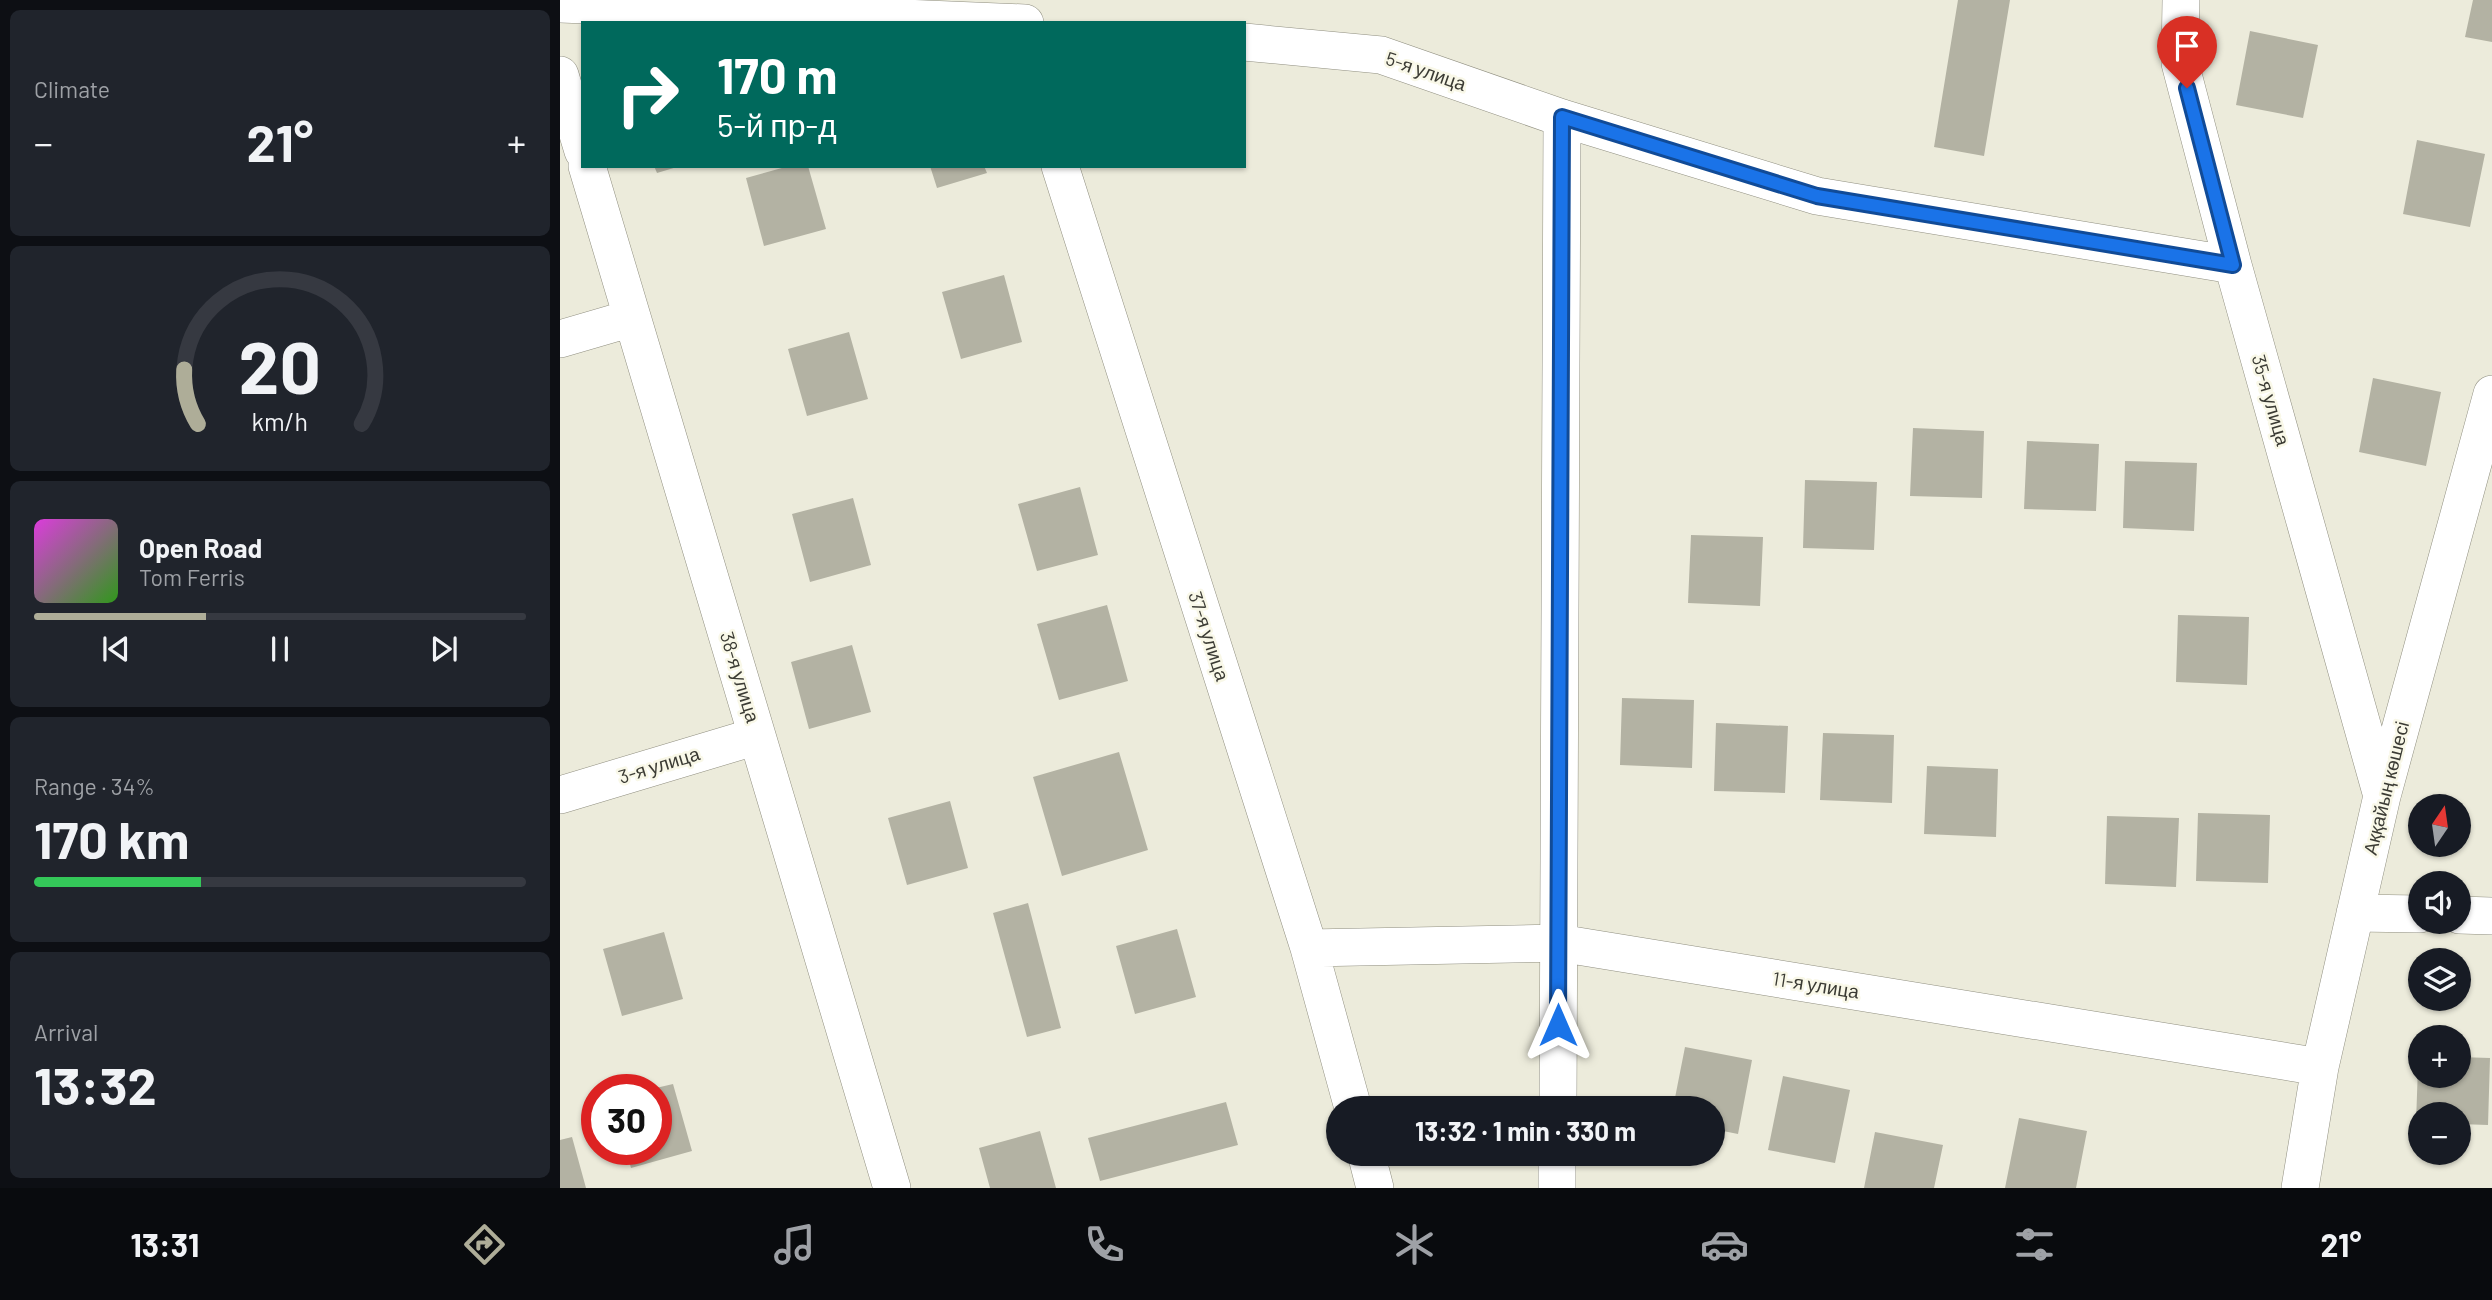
<!DOCTYPE html>
<html lang="en">
<head>
<meta charset="utf-8">
<style>
	body { margin:0; font-family:Barlow,sans-serif; background:#20242c; color:#f1f3f6; height:100vh; display:flex; flex-direction:column; font-size:26px; white-space:nowrap }
	* { box-sizing:border-box; margin:0 }
	p { font-size:23px; color:#9ea1a6 }
	.icon { flex:none; width:38px; height:38px; fill:none; stroke:currentColor; stroke-width:2; stroke-linecap:round; stroke-linejoin:round }
	.map { position:relative; flex:1; overflow:hidden }
	.details { display:flex; flex-direction:column; gap:10px; padding:10px; background:#0d0f14; width:560px }
	.details>* { flex:none }
	.top-card { position:absolute; left:21px; top:21px; width:665px; height:147px; border-radius:0px; box-shadow:0 2px 5px #0004; background:#00695c; color:#fff; overflow:hidden }
	.needle { width:46px; rotate:13deg }
	.buttons { position:absolute; left:1848px; top:794px; display:grid; gap:14px }
	.buttons a { display:grid; place-items:center; width:63px; height:63px; border-radius:50%; background:#171b24; box-shadow:0 2px 5px #0004; font-size:35px }
	.speed { position:absolute; left:21px; top:1074px; display:flex; gap:14px; font-size:35px; font-weight:700; text-align:center }
	.speed>* { display:grid; place-content:center; width:91px; height:91px; border-radius:50%; background:#171b24; box-shadow:0 2px 5px #0004; line-height:1 }
	.speed .limit { border:10px solid #d22; background:#fff; color:#111 }
	.pin { position:absolute; display:grid; place-items:center; width:60px; height:60px; color:#fff; margin:-72px -30px; border-radius:50% 50% 50% 0; rotate:-45deg; box-shadow:0 0 7px #0007 }
	.pin .icon { rotate:45deg }
	.me { position:absolute; width:77px; margin:-38px; rotate:0deg; stroke-linejoin:round; filter:drop-shadow(0 0 5px #0008) }
	.turn { display:flex; align-items:center; gap:24px; height:147px; padding:0 21px; font-size:32px }
	.turn .icon { width:91px; height:91px; stroke-width:2.5 }
	.turn b { display:block; font-size:49px; line-height:60px }
	.big { font-size:52px; font-weight:700; line-height:1.1 }
	.details .tile { flex:1; display:flex; flex-direction:column; justify-content:center; gap:10px; min-width:0; padding:0 24px; border-radius:10px; background:#20242c }
	.details .dial { align-items:center; gap:0 }
	.dial svg { height:182px; overflow:visible; fill:none; stroke:#363941; stroke-width:7; stroke-linecap:round; text-anchor:middle }
	.dial text { fill:#f1f3f6; stroke:none }
	.song { display:flex; align-items:center; gap:21px }
	.cover { width:84px; height:84px; border-radius:10px; background:linear-gradient(135deg,hsl(300 70% 55%),hsl(110 70% 35%)) }
	.played { height:7px; border-radius:4px; background:linear-gradient(90deg,#aead98 35%,#363941 35%) }
	.keys { display:flex; justify-content:space-around; direction:ltr }
	.heat { display:flex; justify-content:space-between; align-items:center; font-size:38px; direction:ltr }
	.charge { height:10px; border-radius:5px; background:linear-gradient(90deg,#34c759 34%,#363941 0) }
	.trip { position:absolute; left:766px; top:1096px; width:399px; height:70px; border-radius:35px; background:#171b24; box-shadow:0 2px 5px #0004; font-weight:700; line-height:70px; text-align:center }
	.menu { display:flex; height:112px; justify-content:space-around; align-items:center; background:#090b0e; color:#9ea1a6 }
	.menu .icon { width:49px; height:49px }
	.menu .active { color:#aead98 }
	.menu b { font-size:32px; color:#f1f3f6 }
	main { display:flex; flex:1; min-height:0 }
	.map>svg:first-child { display:block }
	.building { fill:#b3b2a3 }
	.lines { fill:none; stroke-linecap:round; stroke-linejoin:round }
	.minor-casing { stroke:#908f80; stroke-width:38 }
	.minor { stroke:#fff; stroke-width:37 }
	.route-casing { stroke:#114b97; stroke-width:18 }
	.route { stroke:#1a73e8; stroke-width:12 }
	.labels { text-anchor:middle; stroke-width:5; stroke-linejoin:round; paint-order:stroke }
	.street-label { font-size:19px; fill:#3b3b34; stroke:#f9f8e8 }
</style>
</head>
<body>
<main>
<section class="details">
<div class="tile"><p>Climate</p>
<div class="heat"><a>−</a><b class="big">21°</b><a>+</a></div>
</div>
<div class="tile dial"><svg viewBox="0 0 100 80">
<path d="M14 69A42 42 0 1 1 86 69"/>
<path d="M14 69A42 42 0 0 1 8 45" stroke="#aead98"/>
<text x="50" y="56" font-size="32" font-weight="700">20</text>
<text x="50" y="72" font-size="11">km/h</text>
</svg></div>
<div class="tile">
<div class="song"><i class="cover"></i><div><b>Open Road</b><p>Tom Ferris</p></div></div>
<div class="played"></div>
<div class="keys"><svg class="icon" aria-label="previous" viewBox="0 0 24 24"><path d="M18 5L8 12l10 7zM5 5v14"/></svg><svg class="icon" aria-label="pause" viewBox="0 0 24 24"><path d="M8 5v14M16 5v14"/></svg><svg class="icon" aria-label="next" viewBox="0 0 24 24"><path d="M6 5l10 7-10 7zM19 5v14"/></svg></div>
</div>
<div class="tile"><p>Range · 34%</p><b class="big">170 km</b><div class="charge"></div></div>
<div class="tile"><p>Arrival</p><b class="big">13:32</b></div>
</section>
<div class="map">
<svg width="1932" height="1188" viewBox="0 0 1932 1188">
	<rect width="100%" height="100%" fill="#ecebdb"/>
	<path class="building" d="M1398 0H1450L1424 156 1374 147Z
		M1913 0H1932V42L1905 37Z
		M1690 31 1758 45 1743 118 1676 105Z
		M1857 140 1925 154 1910 227 1843 214Z
		M94 166H116L117 167 97 173Z
		M229 166H248L266 229 204 246 186 178Z
		M370 166H424L427 173 377 188Z
		M444 275 462 342 401 359 382 292Z
		M289 332 308 399 247 416 228 349Z
		M1813 378 1881 392 1866 466 1799 452Z
		M1353 428 1424 431 1422 498 1350 496Z
		M1467 441 1539 444 1536 511 1464 509Z
		M1565 461 1637 463 1634 531 1563 528Z
		M1245 480 1317 482 1314 550 1243 548Z
		M520 487 538 555 477 571 458 504Z
		M293 498 311 565 250 582 232 514Z
		M1131 535 1203 537 1200 606 1128 603Z
		M547 605 568 681 499 700 477 624Z
		M1618 615 1689 617 1687 685 1616 682Z
		M292 645 311 712 249 729 231 662Z
		M1062 698 1134 700 1132 768 1060 765Z
		M1156 723 1228 726 1225 793 1154 791Z
		M1263 733 1334 735 1332 803 1260 800Z
		M559 752 588 850 502 876 473 777Z
		M1367 766 1438 769 1436 837 1364 834Z
		M390 801 408 868 347 885 328 818Z
		M1638 813 1710 815 1708 883 1636 881Z
		M1547 816 1619 818 1616 887 1545 884Z
		M468 903 501 1028 467 1037 433 913Z
		M617 929 636 997 575 1014 556 946Z
		M104 932 123 999 62 1016 43 949Z
		M1125 1047 1192 1060 1178 1134 1153 1129V1108H1113Z
		M1899 1057 1930 1058 1928 1125 1899 1124V1115H1860V1123H1856L1858 1066H1860V1076H1899Z
		M1223 1076 1290 1090 1275 1163 1208 1150Z
		M113 1084 132 1151 71 1168 66 1150H96V1088Z
		M666 1102 678 1145 540 1181 528 1138Z
		M1459 1118 1527 1131 1516 1188H1445Z
		M480 1131 496 1188H430L419 1148Z
		M1315 1132 1383 1145 1374 1188H1304Z
		M12 1137 26 1188H0V1140Z"/>
	<g class="lines">
		<g class="minor-casing">
			<path id="minor" d="M1621 0 1620 63 1673 265 1822 796
				M0 4 465 23
				M684 42 821 55 1002 118 1257 196 1673 265
				M0 75 23 151
				M27 166 332 1188
				M500 166 749 948 793 1108
				M0 339 72 318
				M0 795 197 736
				M1795 913 1860 914
				M1899 915 1932 916
				M749 948 999 943 1760 1067
				M998 1108 1002 118
				M806 1153 815 1188
				M997 1188V1153
				M1740 1188 1760 1067 1822 796 1932 394"/>
		</g>
		<use href="#minor" class="minor"/>
	</g>
	<g class="lines">
		<g class="route-casing">
			<path id="route" d="M998 1025 1002 117 1257 196 1673 265 1627 88"/>
		</g>
		<use href="#route" class="route"/>
	</g>
	<g class="labels">
		<g class="street-label">
			<text transform="translate(866 71) rotate(19)" y="7">5-я улица</text>
			<text transform="translate(1711 400) rotate(74)" y="7">35-я улица</text>
			<text transform="translate(649 636) rotate(72)" y="7">37-я улица</text>
			<text transform="translate(180 677) rotate(73)" y="7">38-я улица</text>
			<text transform="translate(99 765) rotate(-17)" y="7">3-я улица</text>
			<text transform="translate(1826 788) rotate(-76)" y="7">Аққайың көшесі</text>
			<text transform="translate(1256 985) rotate(9)" y="7">11-я улица</text>
		</g>
	</g>
</svg>
<div class="buttons">
<a><svg class="needle" viewBox="-14 -14 28 28"><path d="M0-13l5 13h-10z" fill="#e53935"/><path d="M0 13l5-13h-10z" fill="#9ea1a6"/></svg></a>
<a><svg class="icon" aria-label="sound" viewBox="0 0 24 24"><path d="M4 9h4l5-4v14l-5-4H4zM17 9q2 3 0 6"/></svg></a>
<a><svg class="icon" aria-label="layers" viewBox="0 0 24 24"><path d="M12 4l9 5-9 5-9-5zM3 14l9 5 9-5"/></svg></a>
<a>+</a>
<a>−</a>
</div>
<div class="speed"><div class="limit">30</div></div>
<div class="pin" style="left:1627px;top:88px;background:#d93025"><svg class="icon" aria-label="arrive" viewBox="0 0 24 24"><path d="M6 21V4h12l-3 4 3 4H6"/></svg></div>
<svg class="me" style="left:998px;top:1025px" viewBox="-20 -20 40 40"><path d="M0-17L14 15 0 8-14 15z" fill="#1a73e8" stroke="#fff" stroke-width="4"/></svg>
<div class="trip">13:32 · 1 min · 330 m</div>
<div class="top-card">
<div class="turn"><svg class="icon" aria-label="right" viewBox="0 0 24 24"><path d="M7 20v-9h11M14 6l5 5-5 5"/></svg><div><b>170 m</b>5-й пр-д</div></div>
</div>
</div>
</main>
<nav class="menu">
<b>13:31</b>
<svg class="icon active" aria-label="directions" viewBox="0 0 24 24"><path d="M12 3l9 9-9 9-9-9zM9 14v-3h6M13 9l2 2-2 2"/></svg>
<svg class="icon" aria-label="music" viewBox="0 0 24 24"><path d="M9 18V5l10-2v13"/><circle cx="6" cy="18" r="3"/><circle cx="16" cy="16" r="3"/></svg>
<svg class="icon" aria-label="phone" viewBox="0 0 24 24"><path d="M5 4h4l2 5-3 2q2 4 5 5l2-3 5 2v4C11 20 4 13 5 4z"/></svg>
<svg class="icon" aria-label="climate" viewBox="0 0 24 24"><path d="M12 3v18M4 7l16 10M4 17L20 7"/></svg>
<svg class="icon" aria-label="car" viewBox="0 0 24 24"><path d="M5 17H2v-5l4-1 3-4h7l3 4 3 1v5h-3M9 17h6M6 11h13"/><circle cx="7" cy="17" r="2"/><circle cx="17" cy="17" r="2"/></svg>
<svg class="icon" aria-label="filters" viewBox="0 0 24 24"><path d="M4 7h16M4 17h16"/><circle cx="9" cy="7" r="2"/><circle cx="15" cy="17" r="2"/></svg>
<b>21°</b>
</nav>
</body>
</html>
